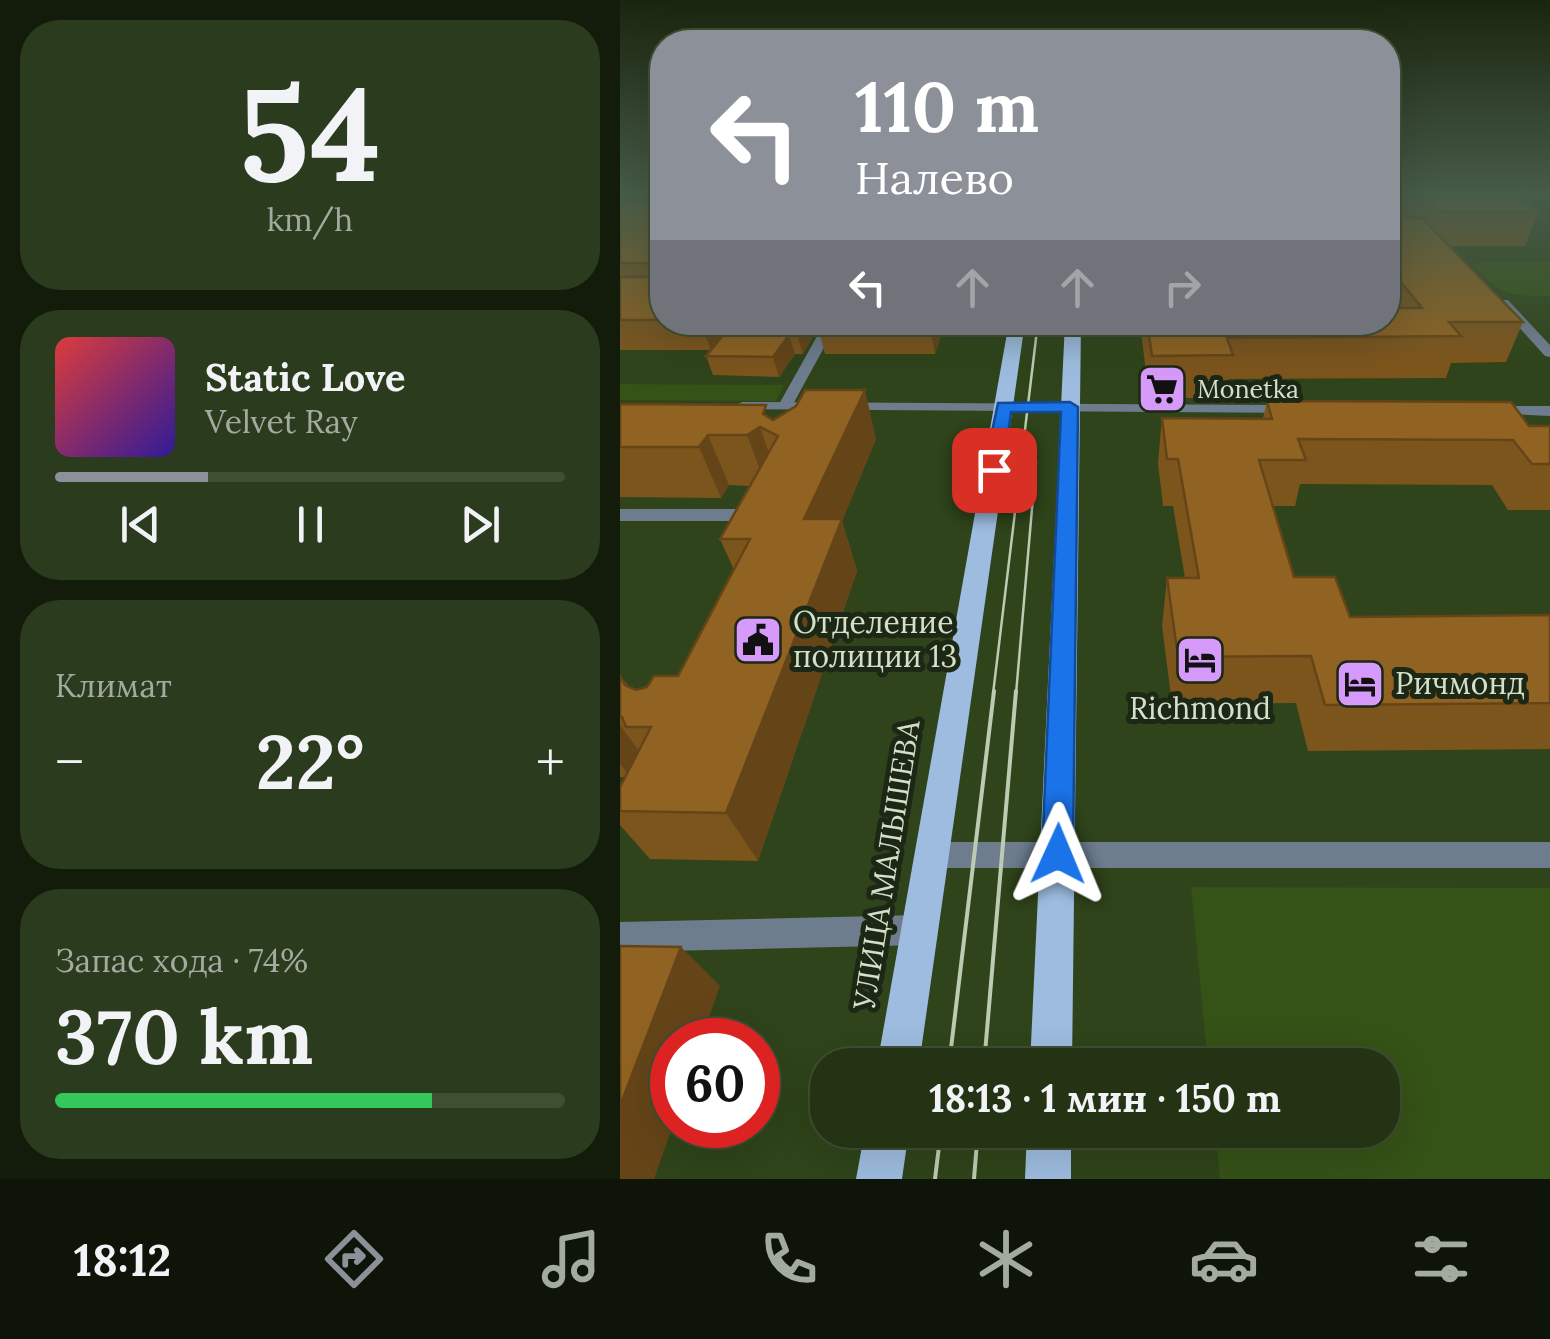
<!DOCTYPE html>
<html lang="ru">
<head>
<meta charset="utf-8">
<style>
	body { margin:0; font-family:Lora,serif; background:#2b3b1d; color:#f1f3f6; height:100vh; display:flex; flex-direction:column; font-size:38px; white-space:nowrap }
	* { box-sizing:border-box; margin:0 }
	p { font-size:32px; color:#a3aaa0 }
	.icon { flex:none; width:55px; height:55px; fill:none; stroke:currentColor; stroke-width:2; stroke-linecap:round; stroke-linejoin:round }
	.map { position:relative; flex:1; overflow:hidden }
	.drawer { display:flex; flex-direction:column; gap:20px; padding:20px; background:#131c0b; width:620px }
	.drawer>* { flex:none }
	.banner { position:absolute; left:30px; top:30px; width:750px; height:305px; border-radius:40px; box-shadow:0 10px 40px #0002,0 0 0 2px #404e34; background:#8c9099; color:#fff; overflow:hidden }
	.speed { position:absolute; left:30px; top:1018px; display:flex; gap:20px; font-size:50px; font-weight:700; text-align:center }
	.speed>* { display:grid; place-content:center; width:130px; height:130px; border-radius:50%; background:#233314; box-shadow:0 10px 40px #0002,0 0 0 2px #404e34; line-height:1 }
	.speed .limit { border:15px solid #d22; background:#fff; color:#111 }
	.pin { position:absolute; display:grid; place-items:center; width:85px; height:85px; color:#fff; margin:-42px; border-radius:20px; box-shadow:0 5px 15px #0006 }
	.me { position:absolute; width:110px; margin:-55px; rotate:1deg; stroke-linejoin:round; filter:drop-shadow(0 0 8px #0008) }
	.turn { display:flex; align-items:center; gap:35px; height:210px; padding:0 40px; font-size:45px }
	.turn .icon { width:130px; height:130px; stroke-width:2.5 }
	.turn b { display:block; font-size:70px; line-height:85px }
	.lanes { display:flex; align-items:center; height:95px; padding:0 40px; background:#0003; justify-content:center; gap:50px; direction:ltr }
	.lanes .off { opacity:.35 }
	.big { font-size:75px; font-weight:700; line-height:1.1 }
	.drawer .tile { flex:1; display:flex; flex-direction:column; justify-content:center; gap:15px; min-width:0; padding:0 35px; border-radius:40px; background:#2b3b1d }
	.drawer .dial { align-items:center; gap:0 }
	.dial b { font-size:130px; line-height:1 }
	.song { display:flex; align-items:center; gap:30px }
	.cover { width:120px; height:120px; border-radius:15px; background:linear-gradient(135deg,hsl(0 70% 55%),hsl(250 70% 35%)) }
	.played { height:10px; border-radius:5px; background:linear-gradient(90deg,#8c9099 30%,#404e34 30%) }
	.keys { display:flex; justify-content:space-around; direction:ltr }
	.heat { display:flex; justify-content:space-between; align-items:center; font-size:55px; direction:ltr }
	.charge { height:15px; border-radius:8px; background:linear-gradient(90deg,#34c759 74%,#404e34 0) }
	.trip { position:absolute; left:190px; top:1048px; width:590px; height:100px; border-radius:40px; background:#233314; box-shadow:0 10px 40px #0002,0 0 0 2px #404e34; font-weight:700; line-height:100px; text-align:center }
	.menu { display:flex; height:160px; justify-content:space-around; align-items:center; background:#0e1408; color:#a3aaa0 }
	.menu .icon { width:70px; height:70px }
	.menu .active { color:#8c9099 }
	.menu b { font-size:45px; color:#f1f3f6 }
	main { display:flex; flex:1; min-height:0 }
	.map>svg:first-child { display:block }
	.green { fill:#355217 }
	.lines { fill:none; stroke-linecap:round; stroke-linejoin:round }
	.service { fill:#6e7d8e; fill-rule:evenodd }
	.minor { fill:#6e7d8e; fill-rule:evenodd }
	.primary { fill:#9dbcdf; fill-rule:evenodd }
	.tram-far1 { stroke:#bccbb1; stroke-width:2.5 }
	.tram { stroke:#bccbb1; stroke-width:4 }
	.wall { fill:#7c551d }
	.shaded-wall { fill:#654518 }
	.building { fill:#906322; stroke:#654518; stroke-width:2.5 }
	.route { fill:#1a73e8; stroke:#114b97; stroke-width:2.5 }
	.labels { text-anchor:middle; stroke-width:10; stroke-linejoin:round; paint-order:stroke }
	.far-poi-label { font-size:25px; fill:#d3e1c9; stroke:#1d2715; text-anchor:start }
	.poi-label { font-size:30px; fill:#d3e1c9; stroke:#1d2715; text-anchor:start }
	.street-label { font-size:30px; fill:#d3e1c9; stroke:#1d2715 }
</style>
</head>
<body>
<main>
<section class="drawer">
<div class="tile dial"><b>54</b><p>km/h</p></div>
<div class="tile">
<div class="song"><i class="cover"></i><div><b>Static Love</b><p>Velvet Ray</p></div></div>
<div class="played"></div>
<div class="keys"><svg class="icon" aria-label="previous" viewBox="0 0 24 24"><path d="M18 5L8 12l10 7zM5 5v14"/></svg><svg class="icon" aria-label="pause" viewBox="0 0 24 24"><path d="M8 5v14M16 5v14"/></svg><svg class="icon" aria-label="next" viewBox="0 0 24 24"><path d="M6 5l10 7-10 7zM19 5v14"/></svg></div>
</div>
<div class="tile"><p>Климат</p>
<div class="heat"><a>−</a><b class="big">22°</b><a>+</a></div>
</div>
<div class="tile"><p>Запас хода · 74%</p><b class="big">370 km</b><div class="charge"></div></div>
</section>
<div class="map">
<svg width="930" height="1179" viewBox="0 0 930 1179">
	<rect width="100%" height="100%" fill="#2f441a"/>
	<path class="green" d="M860 262H930V296C890 296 881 296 853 266Z
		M0 384 164 385 156 401 0 400Z
		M571 887 930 888V1179H600L595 1130H762V1065H588Z"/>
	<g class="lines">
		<path class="service" d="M880 300H888L930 345V357L925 356 880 306Z
			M205 322H218L172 406 170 409H160L158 406Z
			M0 509H141L150 515 141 521H0Z
			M300 915 310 920 315 930 310 940 300 945 0 952V922Z"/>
		<path class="minor" d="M122 402 673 405 680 409 673 413 117 409 115 406Z
			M872 406H930V416L867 413V407Z
			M310 842H930V868H310L300 864 296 855 300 846Z"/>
		<path class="primary" d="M389 322H405L299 1065H257Z
			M445 322H461L452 1065H410Z
			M245 1130H289L282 1179H236Z
			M407 1130H451V1179H405Z"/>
		<path class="tram-far1" d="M373 694 418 322
			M396 694 416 462"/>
		<path class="tram" d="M329 1065 374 691
			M364 1065 396 691
			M315 1179 321 1130
			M354 1179 358 1130"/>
	</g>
	<path class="wall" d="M0 196H42V322H112L91 349 114 322H325L315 354H205L198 327 183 354H175L159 377 93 375 86 356 91 350H0Z
		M768 196 919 212 905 246H829L903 322 886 362 831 363 826 378 609 379 606 398H529L520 322H768Z
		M647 401 909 426H930V510H888L872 485 680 484 675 506H653L674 577 730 617 930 615V749L688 751 676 703 552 704 542 626 547 578H565L553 506H543L538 463 542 418H643Z
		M0 404 150 419 256 439 222 521 237 571 138 861 30 859 0 825V787L5 777H0V676L9 686 16 690 58 676 114 570 100 539 130 486 109 485 101 498 0 497Z"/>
	<path class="shaded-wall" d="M80 322H112L91 350Z
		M185 322H199L197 324 198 327 183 354 177 335Z
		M311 322H325L315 354 310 324Z
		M169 335 175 354 159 377 153 357Z
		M245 390 256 439 222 521 237 571 138 861 106 813 184 519Z
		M140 427 157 477 146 486 127 435Z
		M88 435 109 485 101 498 79 447Z
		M0 725 28 763 10 777 0 764Z
		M61 947 100 986 81 1040H52L53 1125 34 1179H0V1106Z"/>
	<path class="building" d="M35 196H42V320H0V277H31L35 267 31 263H0V201L33 202Z
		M768 196H898L919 212H823L809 205H777L773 209 778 218H802L903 322H829L841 336 607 338 613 355 532 356 527 322H768V308H802L768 266Z
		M114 322H185L177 335H169L153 357 86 356Z
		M198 322H311L310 324H197Z
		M185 390H245L184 519H222L106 813 0 811V787L31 727H6L2 717 0 716V676L5 685 16 690 27 687 34 676H58L130 539H100L158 436 140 427 127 435H88L79 447H0V404L146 405 143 414 153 420 176 406Z
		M647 401 891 402 909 426H930V464H912L893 440 678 439 686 460H639L674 577H715L730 617 930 615V703L705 705 691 656 558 657 547 578H579L558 459H547L542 418 652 419Z
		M0 946 61 947 0 1106Z"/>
	<linearGradient id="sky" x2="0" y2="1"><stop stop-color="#1a250e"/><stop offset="0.54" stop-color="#475c49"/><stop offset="1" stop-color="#475c49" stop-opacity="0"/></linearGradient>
	<rect width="930" height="361" fill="url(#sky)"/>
	<path class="route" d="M450 402 458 407 453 854 449 865 438 869 427 865 422 854 441 412H391L383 470 374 475 364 470 378 403Z"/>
	<defs>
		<g id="supermarket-square" transform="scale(2.5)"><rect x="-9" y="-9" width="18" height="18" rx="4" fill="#d69bfa" stroke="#1d2715"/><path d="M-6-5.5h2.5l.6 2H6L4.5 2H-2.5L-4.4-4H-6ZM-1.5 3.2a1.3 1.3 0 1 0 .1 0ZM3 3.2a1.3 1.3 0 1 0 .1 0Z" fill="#111"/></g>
		<g id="civic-square" transform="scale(2.5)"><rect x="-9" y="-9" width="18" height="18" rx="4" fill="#d69bfa" stroke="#1d2715"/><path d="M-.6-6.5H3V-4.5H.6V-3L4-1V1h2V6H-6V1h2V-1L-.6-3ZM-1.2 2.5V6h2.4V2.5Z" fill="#111"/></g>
		<g id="hotel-square" transform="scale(2.5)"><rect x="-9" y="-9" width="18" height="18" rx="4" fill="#d69bfa" stroke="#1d2715"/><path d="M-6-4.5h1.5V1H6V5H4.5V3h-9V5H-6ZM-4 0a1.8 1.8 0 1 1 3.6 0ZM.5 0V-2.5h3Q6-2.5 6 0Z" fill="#111"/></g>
	</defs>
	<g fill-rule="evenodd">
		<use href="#supermarket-square" x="542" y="389"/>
		<use href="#civic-square" x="138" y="640"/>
		<use href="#hotel-square" x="580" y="660"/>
		<use href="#hotel-square" x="740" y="684"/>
	</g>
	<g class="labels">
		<g class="far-poi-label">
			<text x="577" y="398">Monetka</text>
		</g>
		<g class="poi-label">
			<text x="173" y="633">Отделение<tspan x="173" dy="34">полиции 13</tspan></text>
			<text x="775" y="694">Ричмонд</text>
			<text x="580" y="719" text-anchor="middle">Richmond</text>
		</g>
		<g class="street-label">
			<text transform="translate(267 865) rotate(-81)" y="10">УЛИЦА МАЛЫШЕВА</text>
		</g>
	</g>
</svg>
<div class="speed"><div class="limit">60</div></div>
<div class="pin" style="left:374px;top:470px;background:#d93025"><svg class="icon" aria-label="arrive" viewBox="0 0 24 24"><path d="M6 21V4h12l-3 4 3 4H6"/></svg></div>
<svg class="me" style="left:438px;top:854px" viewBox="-20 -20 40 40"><path d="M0-17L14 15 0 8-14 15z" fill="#1a73e8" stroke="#fff" stroke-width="4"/></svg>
<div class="trip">18:13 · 1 мин · 150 m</div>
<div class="banner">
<div class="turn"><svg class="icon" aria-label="left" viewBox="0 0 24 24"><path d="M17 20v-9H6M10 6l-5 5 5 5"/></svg><div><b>110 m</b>Налево</div></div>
<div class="lanes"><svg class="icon" aria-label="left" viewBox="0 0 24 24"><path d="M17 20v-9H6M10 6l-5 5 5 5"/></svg><svg class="icon off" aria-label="ahead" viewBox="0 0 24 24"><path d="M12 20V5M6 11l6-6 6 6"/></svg><svg class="icon off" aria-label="ahead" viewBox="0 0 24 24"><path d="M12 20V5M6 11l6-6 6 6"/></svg><svg class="icon off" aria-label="right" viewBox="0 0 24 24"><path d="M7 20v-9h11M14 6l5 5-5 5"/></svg></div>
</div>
</div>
</main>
<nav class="menu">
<b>18:12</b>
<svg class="icon active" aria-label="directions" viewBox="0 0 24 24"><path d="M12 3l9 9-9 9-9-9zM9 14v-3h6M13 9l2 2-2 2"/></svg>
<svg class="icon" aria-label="music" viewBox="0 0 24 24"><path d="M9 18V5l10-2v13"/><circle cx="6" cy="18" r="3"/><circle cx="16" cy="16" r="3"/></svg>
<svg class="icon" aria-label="phone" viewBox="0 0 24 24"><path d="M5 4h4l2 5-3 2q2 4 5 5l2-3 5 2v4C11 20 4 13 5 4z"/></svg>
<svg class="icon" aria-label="climate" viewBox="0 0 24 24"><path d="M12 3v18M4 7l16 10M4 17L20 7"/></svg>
<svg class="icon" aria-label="car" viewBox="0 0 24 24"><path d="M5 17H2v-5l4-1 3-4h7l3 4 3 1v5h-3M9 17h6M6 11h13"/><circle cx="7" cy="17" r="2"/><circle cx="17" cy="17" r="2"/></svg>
<svg class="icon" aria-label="filters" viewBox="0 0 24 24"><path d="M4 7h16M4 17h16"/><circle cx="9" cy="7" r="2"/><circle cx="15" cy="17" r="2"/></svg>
</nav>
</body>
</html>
